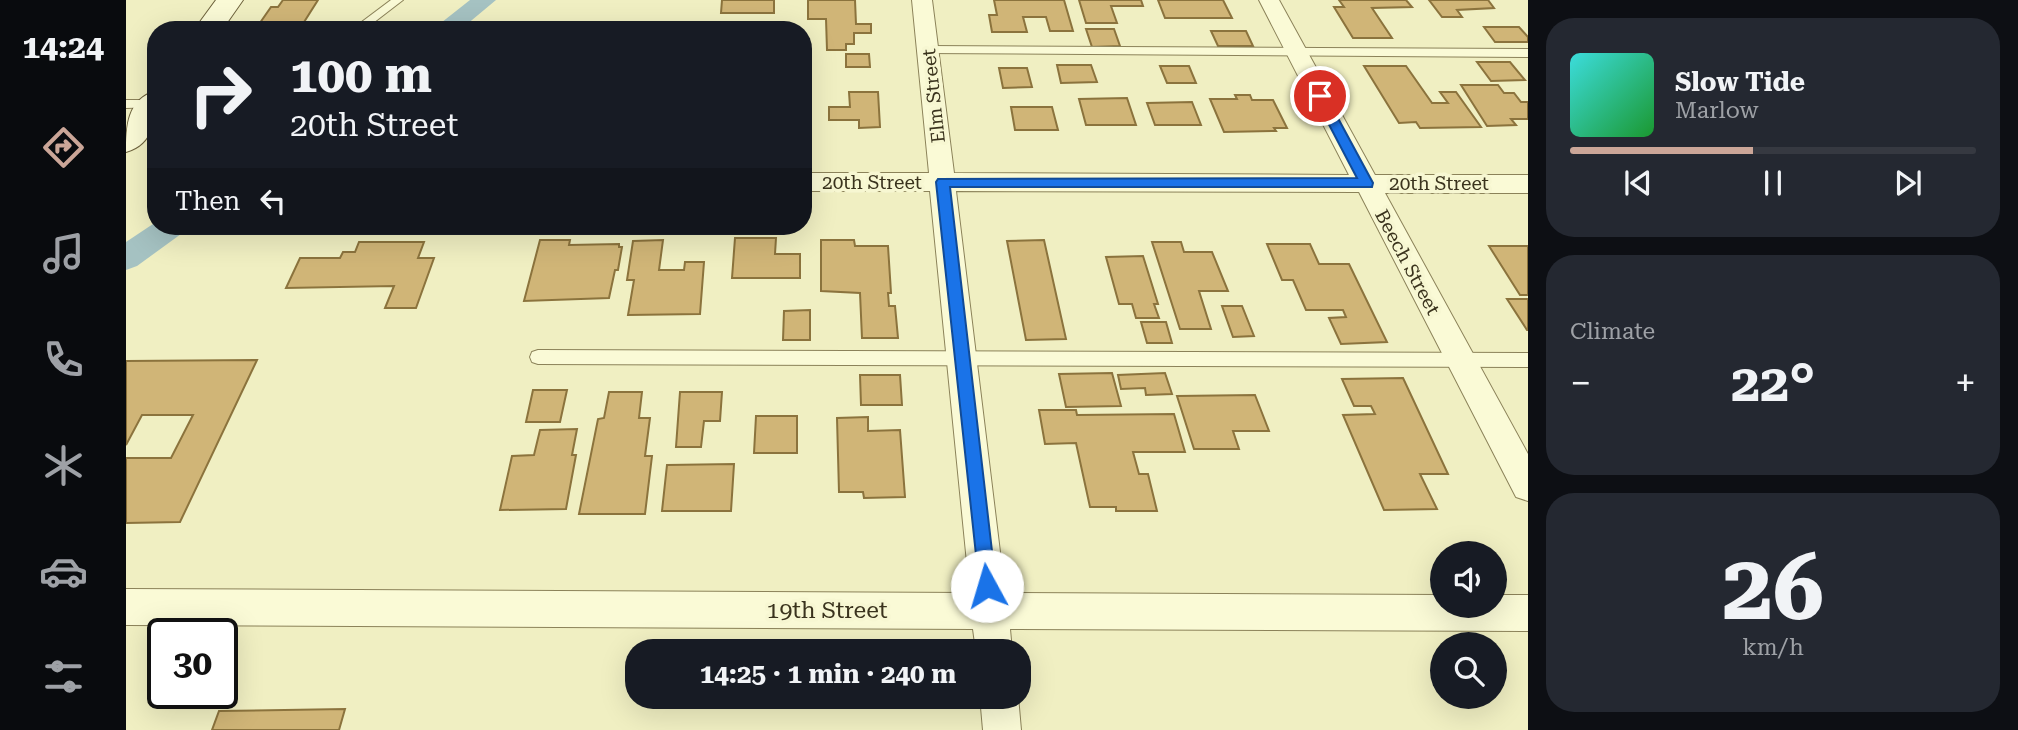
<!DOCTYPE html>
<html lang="en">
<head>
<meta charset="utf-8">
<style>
	body { margin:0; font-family:"Roboto Serif",serif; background:#242831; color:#f1f3f6; height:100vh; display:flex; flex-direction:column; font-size:26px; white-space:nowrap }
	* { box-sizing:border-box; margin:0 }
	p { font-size:23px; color:#9ea1a6 }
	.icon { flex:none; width:38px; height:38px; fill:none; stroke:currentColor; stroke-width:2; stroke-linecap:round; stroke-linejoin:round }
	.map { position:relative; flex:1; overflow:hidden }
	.drawer { display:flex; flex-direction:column; gap:18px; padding:18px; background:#0d0f14; width:490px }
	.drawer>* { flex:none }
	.guide { position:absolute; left:21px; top:21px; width:665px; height:214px; border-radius:28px; box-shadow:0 7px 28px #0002; background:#171b24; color:#f1f3f6; overflow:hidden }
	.controls { position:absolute; left:1304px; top:541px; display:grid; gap:14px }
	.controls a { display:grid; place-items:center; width:77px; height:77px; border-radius:50%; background:#171b24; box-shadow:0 7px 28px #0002; font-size:35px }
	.speed { position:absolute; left:21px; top:618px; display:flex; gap:14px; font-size:35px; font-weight:700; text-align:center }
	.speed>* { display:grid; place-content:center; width:91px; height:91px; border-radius:50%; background:#171b24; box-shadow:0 7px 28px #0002; line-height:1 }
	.speed .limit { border:4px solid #111; border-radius:10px; background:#fff; color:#111 }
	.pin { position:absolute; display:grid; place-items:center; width:60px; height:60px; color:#fff; margin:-30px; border:4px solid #fff; border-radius:50%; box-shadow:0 2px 7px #0007 }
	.me { position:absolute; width:77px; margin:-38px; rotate:354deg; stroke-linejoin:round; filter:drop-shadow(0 0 5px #0008) }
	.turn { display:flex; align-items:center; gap:24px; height:147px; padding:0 28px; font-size:32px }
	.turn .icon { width:91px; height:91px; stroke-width:2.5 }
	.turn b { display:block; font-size:49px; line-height:60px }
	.then { display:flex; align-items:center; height:66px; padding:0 28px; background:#0003; gap:14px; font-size:26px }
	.big { font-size:52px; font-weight:700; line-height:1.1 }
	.drawer .tile { flex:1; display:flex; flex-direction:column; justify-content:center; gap:10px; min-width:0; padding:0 24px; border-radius:28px; background:#242831 }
	.drawer .dial { align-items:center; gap:0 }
	.dial b { font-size:91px; line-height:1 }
	.song { display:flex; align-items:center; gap:21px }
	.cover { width:84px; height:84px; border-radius:10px; background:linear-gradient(135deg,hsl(180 70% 55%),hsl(130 70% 35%)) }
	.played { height:7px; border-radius:4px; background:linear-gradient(90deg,#cba698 45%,#363941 45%) }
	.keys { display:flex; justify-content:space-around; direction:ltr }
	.heat { display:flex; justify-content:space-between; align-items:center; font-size:38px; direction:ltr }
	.trip { position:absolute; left:499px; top:639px; width:406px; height:70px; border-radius:28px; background:#171b24; box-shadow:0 7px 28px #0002; font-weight:700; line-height:70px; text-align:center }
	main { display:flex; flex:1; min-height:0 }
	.dock { display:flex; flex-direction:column; width:126px; justify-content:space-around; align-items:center; background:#090b0e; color:#9ea1a6 }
	.dock .icon { width:49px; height:49px }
	.dock .current { color:#cba698 }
	.dock b { font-size:32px; color:#f1f3f6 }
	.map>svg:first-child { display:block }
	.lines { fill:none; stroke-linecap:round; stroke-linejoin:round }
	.canal { fill:#a5c2c2; fill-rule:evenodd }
	.building { fill:#d0b577; stroke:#8b733d; stroke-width:2 }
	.lane-casing { stroke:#8b8259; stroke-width:2 }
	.street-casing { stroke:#8b8259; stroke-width:2 }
	.secondary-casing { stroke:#6d623c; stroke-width:2 }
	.lane { fill:#fafad6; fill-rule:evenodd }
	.street { fill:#fafad6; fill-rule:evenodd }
	.secondary { fill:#fafad6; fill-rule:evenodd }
	.route { fill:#1a73e8; stroke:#114b97; stroke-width:2 }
	.labels { text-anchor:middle; stroke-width:7; stroke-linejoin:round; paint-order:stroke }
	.street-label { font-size:19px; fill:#3a331d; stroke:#f7f7d2 }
	.near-street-label { font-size:23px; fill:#3a331d; stroke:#f7f7d2 }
</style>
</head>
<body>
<main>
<nav class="dock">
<b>14:24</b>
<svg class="icon current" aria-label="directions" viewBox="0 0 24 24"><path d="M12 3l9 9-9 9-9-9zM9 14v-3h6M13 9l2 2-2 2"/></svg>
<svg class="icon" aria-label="music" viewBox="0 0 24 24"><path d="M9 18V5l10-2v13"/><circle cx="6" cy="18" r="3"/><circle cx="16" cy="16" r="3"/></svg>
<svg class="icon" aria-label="phone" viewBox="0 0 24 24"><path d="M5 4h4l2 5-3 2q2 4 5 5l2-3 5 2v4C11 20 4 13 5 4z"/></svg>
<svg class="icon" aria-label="climate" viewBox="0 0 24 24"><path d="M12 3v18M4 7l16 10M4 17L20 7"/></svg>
<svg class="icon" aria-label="car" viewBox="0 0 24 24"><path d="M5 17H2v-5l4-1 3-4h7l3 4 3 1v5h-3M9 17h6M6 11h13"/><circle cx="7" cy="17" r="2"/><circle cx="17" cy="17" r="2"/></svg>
<svg class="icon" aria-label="filters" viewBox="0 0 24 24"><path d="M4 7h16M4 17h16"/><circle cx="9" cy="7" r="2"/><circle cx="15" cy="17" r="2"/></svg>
</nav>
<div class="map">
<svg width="1402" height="730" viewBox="0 0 1402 730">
	<rect width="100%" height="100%" fill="#f0efc2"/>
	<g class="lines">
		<path class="canal" d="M344 0H370L334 30H306Z
			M30 222V226H60L55 234 11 266 0 270V242Z"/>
	</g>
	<path class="building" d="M157 0H192L173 30H129L145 7H152Z
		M596 0H648V13H595Z
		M682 0H729L730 24H745V33H728V44H720V50H701L700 19H682Z
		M868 0H938L947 31H924L920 17H897L901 32H866L863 15H871Z
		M953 0H1015L1017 6H985L991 23H960Z
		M1032 0H1097L1106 18H1039Z
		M1213 0H1280L1286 7 1246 8 1266 38H1227L1208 7H1218Z
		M1303 0H1362L1368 8 1331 10 1336 17H1316Z
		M443 25H520L519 30H441Z
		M1358 27H1393L1402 37V42H1369Z
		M960 29H988L994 46 966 47Z
		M1085 31H1120L1127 46H1092Z
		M720 54H743L744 67H720Z
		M1351 62H1384L1399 80 1365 81Z
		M931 65H965L971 82 935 83Z
		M1034 66H1063L1070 83H1041Z
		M1238 66H1280L1306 103H1322L1314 92H1330L1355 127 1294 128 1290 122 1273 123Z
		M873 68H901L906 87 877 88Z
		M1335 85H1372L1378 93H1388L1395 102H1402V119H1385L1390 125 1361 126Z
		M723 92H752L754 127 733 128V120H703V107H724Z
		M1109 95H1124L1126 100H1147L1161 128H1148L1150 131 1098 132 1084 99H1111Z
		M1001 98 1010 125H960L953 99Z
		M1066 102 1075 125H1029L1021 103Z
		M885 107H926L932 130H889Z
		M609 238H650L649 254H674V278H606Z
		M414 240H444L443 245 493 244V247H496L492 270H489L483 298 398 301Z
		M537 240 533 270H558L559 262H578L574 314 502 315 508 280H501L507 241Z
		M695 240H728L729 246H762L765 293H762L763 306H769L772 338H736L734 293 695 291Z
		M918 240 940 339 900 340 881 241Z
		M233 242H298L292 258H308L290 308H259L268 286 160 288 174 258H214L217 252H229Z
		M1026 242H1055L1058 252H1086L1102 291H1073L1085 329H1054Z
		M1141 244H1184L1193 264H1223L1261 342 1215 344 1203 318 1220 317 1217 310H1180L1167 280H1156Z
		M1363 246H1402V295H1394Z
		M1017 256 1032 304H1028L1033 318H1010L1006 304H993L980 257Z
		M1381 299H1402V330H1401Z
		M1096 306H1116L1128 336 1107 337Z
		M684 310V340H657L658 311Z
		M1015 322H1040L1046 343H1021Z
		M131 360 54 522 0 523V458H45L67 415H16L0 445V361Z
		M986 373 995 406 940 407 933 374Z
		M1039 373 1046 394 1020 395 1019 388 995 389 992 375Z
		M734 375H774L776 405H735Z
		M1277 378 1322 474H1294L1311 509 1258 510 1217 415 1249 414 1245 406H1228L1216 379Z
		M407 390H441L434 422H400Z
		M483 392H516L513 418H524L519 456H526L519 514H453L472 419 478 418Z
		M554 392H596L594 421H578L575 447H550Z
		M1129 395 1143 431H1107L1113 449H1068L1051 396Z
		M913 410H950L951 415 1048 414 1059 452H1007L1013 474H1022L1031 511H990V507H964L950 443 919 444Z
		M630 416H671V453H628Z
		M742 417V431L774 430 779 497 738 498 737 492H713L711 418Z
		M451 429 446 455H450L440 509 374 510 386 456 408 455 414 430Z
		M608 464 605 511H536L541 465Z
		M219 709 213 730H86L93 711Z"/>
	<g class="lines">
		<g class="lane-casing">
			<path id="lane" d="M265 0H277L238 30H225Z
				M802 46 1402 49V57L798 53V47Z
				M0 100H27L30 101V107L0 108Z
				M412 350 1402 353V367L412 364 406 362 404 357 406 352Z"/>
		</g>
		<g class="street-casing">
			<path id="street" d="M786 0H806L828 173 1223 175 1133 0H1153L1249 175H1402V193H1259L1402 454V501L1390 497 1233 192 830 191 879 593 1316 595V606H1368V595H1402V631L884 629 886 651H850L847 629 0 625V589L844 593 804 191H677V173H803Z
				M854 696H892L895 730H857Z"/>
		</g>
		<g class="secondary-casing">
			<path id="secondary" d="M90 0H117L96 30H68Z
				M30 91C30 116 29 144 0 152 0 127 1 99 30 91Z"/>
		</g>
		<use href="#lane" class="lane"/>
		<use href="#street" class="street"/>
		<use href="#secondary" class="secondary"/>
	</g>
	<path class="route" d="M1194 92 1200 96 1247 183 1246 187H824L870 586 867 592 861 595 854 592 810 182 812 179 1231 178 1188 96Z"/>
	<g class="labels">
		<g class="street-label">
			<text transform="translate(807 96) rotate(-96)" y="7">Elm Street</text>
			<text x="746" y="189">20th Street</text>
			<text x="1313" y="190">20th Street</text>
			<text transform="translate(1282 262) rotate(62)" y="7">Beech Street</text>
		</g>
		<g class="near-street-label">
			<text x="701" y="618">19th Street</text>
		</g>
	</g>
</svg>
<div class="controls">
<a><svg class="icon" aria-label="sound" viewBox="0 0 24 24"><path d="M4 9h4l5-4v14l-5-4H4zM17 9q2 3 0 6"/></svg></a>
<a><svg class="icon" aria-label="search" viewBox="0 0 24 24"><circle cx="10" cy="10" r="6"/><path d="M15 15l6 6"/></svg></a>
</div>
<div class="speed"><div class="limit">30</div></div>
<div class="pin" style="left:1194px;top:96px;background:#d93025"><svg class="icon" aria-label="arrive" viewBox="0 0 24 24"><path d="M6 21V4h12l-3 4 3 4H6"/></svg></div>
<svg class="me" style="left:861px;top:586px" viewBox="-20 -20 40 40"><circle r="19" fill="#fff"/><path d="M0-13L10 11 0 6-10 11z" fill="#1a73e8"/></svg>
<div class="trip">14:25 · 1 min · 240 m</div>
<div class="guide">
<div class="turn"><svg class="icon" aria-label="right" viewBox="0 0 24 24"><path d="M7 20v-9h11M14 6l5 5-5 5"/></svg><div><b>100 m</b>20th Street</div></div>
<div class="then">Then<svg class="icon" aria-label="left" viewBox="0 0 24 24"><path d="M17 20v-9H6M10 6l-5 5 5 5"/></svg></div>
</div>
</div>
<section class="drawer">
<div class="tile">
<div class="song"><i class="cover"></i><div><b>Slow Tide</b><p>Marlow</p></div></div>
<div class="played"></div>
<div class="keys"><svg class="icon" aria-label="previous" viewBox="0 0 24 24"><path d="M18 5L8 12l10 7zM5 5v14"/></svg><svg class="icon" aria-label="pause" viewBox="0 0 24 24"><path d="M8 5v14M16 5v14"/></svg><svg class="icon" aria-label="next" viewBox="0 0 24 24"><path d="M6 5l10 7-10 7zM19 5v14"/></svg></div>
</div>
<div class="tile"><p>Climate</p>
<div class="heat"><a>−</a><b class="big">22°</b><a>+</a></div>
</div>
<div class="tile dial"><b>26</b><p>km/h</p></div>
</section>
</main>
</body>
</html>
